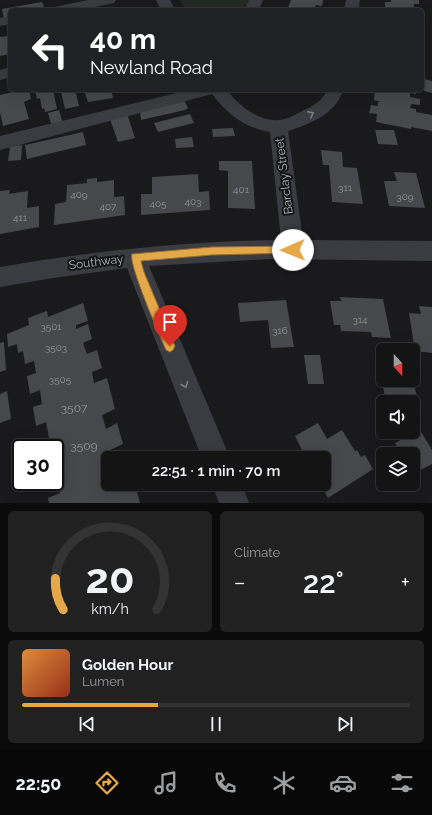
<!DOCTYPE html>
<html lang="en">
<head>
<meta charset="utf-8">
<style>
	body { margin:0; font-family:Raleway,sans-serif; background:#212122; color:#f1f3f6; height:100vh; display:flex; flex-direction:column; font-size:15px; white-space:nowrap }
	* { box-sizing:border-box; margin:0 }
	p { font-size:13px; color:#9d9ea0 }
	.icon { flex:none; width:22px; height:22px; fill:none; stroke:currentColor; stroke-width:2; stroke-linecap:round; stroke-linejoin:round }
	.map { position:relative; height:503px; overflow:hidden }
	.drawer { display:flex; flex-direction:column; gap:8px; padding:8px; background:#0b0b0c; flex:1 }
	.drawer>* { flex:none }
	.top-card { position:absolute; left:8px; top:8px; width:416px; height:84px; border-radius:6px; box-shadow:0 4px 16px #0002,0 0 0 1px #333334; background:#202124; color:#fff; overflow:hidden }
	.needle { width:26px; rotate:159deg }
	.buttons { position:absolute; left:376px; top:343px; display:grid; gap:8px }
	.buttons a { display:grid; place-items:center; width:44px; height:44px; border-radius:6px; background:#141415; box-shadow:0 4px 16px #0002,0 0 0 1px #333334; font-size:20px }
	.speed { position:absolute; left:12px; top:439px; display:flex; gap:8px; font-size:20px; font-weight:700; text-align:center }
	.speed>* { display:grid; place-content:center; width:52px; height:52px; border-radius:50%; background:#141415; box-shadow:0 4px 16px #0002,0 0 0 1px #333334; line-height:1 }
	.speed .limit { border:2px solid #111; border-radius:6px; background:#fff; color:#111 }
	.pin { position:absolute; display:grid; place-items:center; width:34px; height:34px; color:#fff; margin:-41px -17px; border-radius:50% 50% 50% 0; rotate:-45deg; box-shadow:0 0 4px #0007 }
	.pin .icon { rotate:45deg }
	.me { position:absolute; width:44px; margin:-22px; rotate:269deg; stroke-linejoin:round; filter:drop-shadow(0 0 3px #0008) }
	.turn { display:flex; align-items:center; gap:14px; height:84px; padding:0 16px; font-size:18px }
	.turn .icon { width:52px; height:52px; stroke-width:2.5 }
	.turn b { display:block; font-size:28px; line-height:34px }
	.big { font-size:30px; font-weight:600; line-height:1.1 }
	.drawer .widget { flex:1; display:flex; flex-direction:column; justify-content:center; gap:6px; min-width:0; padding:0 14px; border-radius:6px; background:#212122 }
	.drawer .dial { align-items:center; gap:0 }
	.dial svg { height:104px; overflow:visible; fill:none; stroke:#333334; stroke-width:7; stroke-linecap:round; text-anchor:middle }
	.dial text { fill:#f1f3f6; stroke:none }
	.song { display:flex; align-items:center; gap:12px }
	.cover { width:48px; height:48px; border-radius:6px; background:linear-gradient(135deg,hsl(30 70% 55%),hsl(10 70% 35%)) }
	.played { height:4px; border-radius:2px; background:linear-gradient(90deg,#e5a849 35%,#333334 35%) }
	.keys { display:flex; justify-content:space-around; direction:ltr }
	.heat { display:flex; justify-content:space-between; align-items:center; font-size:22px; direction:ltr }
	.drawer .tiles { flex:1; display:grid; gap:8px; grid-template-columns:1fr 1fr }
	.widget:last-child { grid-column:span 2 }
	.trip { position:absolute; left:101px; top:451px; width:230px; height:40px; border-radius:6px; background:#141415; box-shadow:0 4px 16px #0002,0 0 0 1px #333334; font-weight:600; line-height:40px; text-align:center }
	.tabs { display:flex; height:64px; justify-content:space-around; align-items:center; background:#080808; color:#9d9ea0 }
	.tabs .icon { width:28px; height:28px }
	.tabs .active { color:#e5a849 }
	.tabs b { font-size:18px; color:#f1f3f6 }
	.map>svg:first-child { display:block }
	.green { fill:#222a23 }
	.building { fill:#47484c }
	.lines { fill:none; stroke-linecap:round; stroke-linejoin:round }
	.minor { fill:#3b3c41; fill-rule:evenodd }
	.oneway { stroke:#7a7d84 }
	.route { fill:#e5a849; stroke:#956d2f }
	.labels { text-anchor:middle; stroke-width:4; stroke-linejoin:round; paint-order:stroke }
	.number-label { font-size:10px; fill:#94989e }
	.street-label { font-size:12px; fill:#adb2ba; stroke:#151517 }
	.near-number-label { font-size:12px; fill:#94989e }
</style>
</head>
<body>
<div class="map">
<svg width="432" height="503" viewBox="0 0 432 503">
	<rect width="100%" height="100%" fill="#1a1a1c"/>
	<path class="green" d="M180 0H252L247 10H186Z"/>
	<path class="building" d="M291 0H323L322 6 316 5 315 7 321 8V10H287Z
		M391 0H419V4H414V7H419V10H390L385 8V2H391Z
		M42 2 44 7 42 10H10V18L4 19 2 9Z
		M8 36 10 54 0 56V37Z
		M424 79 432 81V93L424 91Z
		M22 90H29L31 99 24 102 29 119 3 126 0 112V95Z
		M35 90H53L57 109 45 112 44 108 42 109 40 98 37 99Z
		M57 90H75L79 106 65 109 61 92 57 93Z
		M84 90H111L113 98 88 102Z
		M375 90H416V94L410 93V97L420 99V105L411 104 410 108 416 109V112L432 115V131L411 127V129L376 122 377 114 369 113 371 105 378 106V102H381L374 100Z
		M184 100 188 108 185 110 141 120 140 112Z
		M59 110 63 124 52 127 48 113Z
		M127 114 135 138 118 142 110 119Z
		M190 114 194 123 158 132 154 123Z
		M233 128 235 136 213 137 212 129Z
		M375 130H394L398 145 378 144Z
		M83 132 86 145 27 159 25 145Z
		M192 137 194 147 176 148 175 139Z
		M22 145 21 160 8 161 10 147Z
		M321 150 342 152 343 167 357 168 363 204 332 202 329 165H323Z
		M219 161H252L255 209 228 208V171L219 170Z
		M394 172 416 173 425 208 389 206 384 181H397Z
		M198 174 199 192 209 191 210 210 141 215V194H152V177Z
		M97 178V182L114 180V197L124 196 125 215 54 225 55 204 66 202 67 185 87 183V179Z
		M10 190 9 194 28 191 27 208 39 206V227L0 234V191Z
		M340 297 383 299 391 338 372 337 371 332 341 331 340 325H334L330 301H341Z
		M286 300 294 347 271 348 268 320 240 322 238 303Z
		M83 303 88 321 76 325V329L88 324 92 339 83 343 87 354 97 350 102 368 92 372 94 383 107 378 115 409 102 415 106 429 117 423 123 444 110 450 113 458H108V484H125L120 487 121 491 135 484 140 503H49L48 498 60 493 56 477H55V448H51L46 422 36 426 33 407 42 404 40 390 30 394 27 376 36 373 34 361 25 364 23 351 18 353 17 344 8 347 7 334 29 325 28 318 47 311 48 317Z
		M419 306 432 307V353L415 351 409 313 421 314Z
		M4 342 6 370 0 372V343Z
		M304 355H320L324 384H308Z
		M379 367H383V380H413L417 397H385Z
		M7 391 11 419 0 423V394Z
		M318 423 327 439 342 430 355 451 357 450 361 457 365 455 373 469 328 498 320 484H324V458H306L295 436Z
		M420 430 432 450V464L413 474V454H401L395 443Z"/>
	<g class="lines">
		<path class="minor" d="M88 0H116L114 3 80 10H52L54 7Z
			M156 0H170L175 10H161Z
			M249 0H263L259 10H245Z
			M346 0H360L358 10H344Z
			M10 16V24L0 26V18Z
			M10 67V77L0 80V70Z
			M189 90H227C240 107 262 125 285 119 292 117 298 113 304 110 314 106 323 100 327 90H343C336 114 310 124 288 131L303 240 432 241V261L269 259 149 266 230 458H202L127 268 53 278 0 287V267C93 251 186 241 281 240L270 132C245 128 227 114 212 94L0 150V136Z
			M212 484H242L249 503H219Z"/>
	</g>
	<defs><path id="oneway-chevron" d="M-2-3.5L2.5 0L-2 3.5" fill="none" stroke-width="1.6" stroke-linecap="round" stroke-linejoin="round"/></defs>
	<g class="oneway">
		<use href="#oneway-chevron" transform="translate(311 114) rotate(-27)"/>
		<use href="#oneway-chevron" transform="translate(185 385) rotate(68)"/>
	</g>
	<path class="route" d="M293 246 296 247 297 250 296 252 293 253 212 255 141 261 144 272 175 346 173 350 170 352 166 350C160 336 128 264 132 254L212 247Z"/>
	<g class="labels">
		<g class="number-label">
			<text x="345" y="191">311</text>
			<text x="241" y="193">401</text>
			<text x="79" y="198">409</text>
			<text x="405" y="200">309</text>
			<text x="193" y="205">403</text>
			<text x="158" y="207">405</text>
			<text x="108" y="210">407</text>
			<text x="20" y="221">411</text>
			<text x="360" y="323">314</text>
			<text x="51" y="330">3501</text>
			<text x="280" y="334">316</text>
			<text x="56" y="351">3503</text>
			<text x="60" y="383">3505</text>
		</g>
		<g class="street-label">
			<text transform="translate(284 176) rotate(-97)" y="4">Barclay Street</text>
			<text transform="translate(96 262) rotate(-7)" y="4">Southway</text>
		</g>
		<g class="near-number-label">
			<text x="74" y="412">3507</text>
			<text x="84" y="450">3509</text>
		</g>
	</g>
</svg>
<div class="buttons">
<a><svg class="needle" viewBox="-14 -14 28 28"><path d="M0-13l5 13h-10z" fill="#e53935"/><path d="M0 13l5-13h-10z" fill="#9d9ea0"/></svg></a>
<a><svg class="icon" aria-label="sound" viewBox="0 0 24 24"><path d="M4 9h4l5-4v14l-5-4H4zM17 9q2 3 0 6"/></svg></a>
<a><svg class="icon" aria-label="layers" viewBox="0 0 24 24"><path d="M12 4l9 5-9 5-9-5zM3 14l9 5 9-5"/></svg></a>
</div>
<div class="speed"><div class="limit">30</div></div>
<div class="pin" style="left:170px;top:346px;background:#d93025"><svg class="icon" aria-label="arrive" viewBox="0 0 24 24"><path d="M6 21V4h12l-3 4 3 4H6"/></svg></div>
<svg class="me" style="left:293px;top:250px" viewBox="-20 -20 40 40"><circle r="19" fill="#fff"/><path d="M0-13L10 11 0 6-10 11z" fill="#e5a849"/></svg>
<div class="trip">22:51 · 1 min · 70 m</div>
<div class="top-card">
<div class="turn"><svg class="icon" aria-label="left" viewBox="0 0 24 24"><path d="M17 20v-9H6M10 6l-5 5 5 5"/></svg><div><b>40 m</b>Newland Road</div></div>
</div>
</div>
<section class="drawer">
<div class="tiles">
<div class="widget dial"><svg viewBox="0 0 100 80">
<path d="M14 69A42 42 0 1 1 86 69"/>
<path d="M14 69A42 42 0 0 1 8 45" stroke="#e5a849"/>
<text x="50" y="56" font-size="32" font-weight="700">20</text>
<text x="50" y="72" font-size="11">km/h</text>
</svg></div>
<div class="widget"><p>Climate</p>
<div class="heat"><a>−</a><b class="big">22°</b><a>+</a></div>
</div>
<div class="widget">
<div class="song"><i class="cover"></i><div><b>Golden Hour</b><p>Lumen</p></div></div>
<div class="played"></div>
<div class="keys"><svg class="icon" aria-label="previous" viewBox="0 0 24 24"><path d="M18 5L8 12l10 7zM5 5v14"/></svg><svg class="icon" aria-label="pause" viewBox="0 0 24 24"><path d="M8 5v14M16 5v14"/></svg><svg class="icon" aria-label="next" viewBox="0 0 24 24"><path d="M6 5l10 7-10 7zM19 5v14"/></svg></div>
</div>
</div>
</section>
<nav class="tabs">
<b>22:50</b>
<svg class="icon active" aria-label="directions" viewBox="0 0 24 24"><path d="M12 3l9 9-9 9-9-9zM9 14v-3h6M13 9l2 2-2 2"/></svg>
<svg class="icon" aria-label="music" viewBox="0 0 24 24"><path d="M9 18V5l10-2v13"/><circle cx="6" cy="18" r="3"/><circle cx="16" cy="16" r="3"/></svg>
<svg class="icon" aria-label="phone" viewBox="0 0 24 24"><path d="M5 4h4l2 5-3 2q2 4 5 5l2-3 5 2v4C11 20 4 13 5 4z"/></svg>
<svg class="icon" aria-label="climate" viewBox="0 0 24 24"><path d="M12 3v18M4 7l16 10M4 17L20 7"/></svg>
<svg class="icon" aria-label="car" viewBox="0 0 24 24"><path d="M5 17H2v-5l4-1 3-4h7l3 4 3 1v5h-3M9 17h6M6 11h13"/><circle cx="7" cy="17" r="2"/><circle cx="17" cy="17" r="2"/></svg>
<svg class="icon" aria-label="filters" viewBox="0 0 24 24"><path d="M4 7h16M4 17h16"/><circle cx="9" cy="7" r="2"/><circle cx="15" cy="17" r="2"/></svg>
</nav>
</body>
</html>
